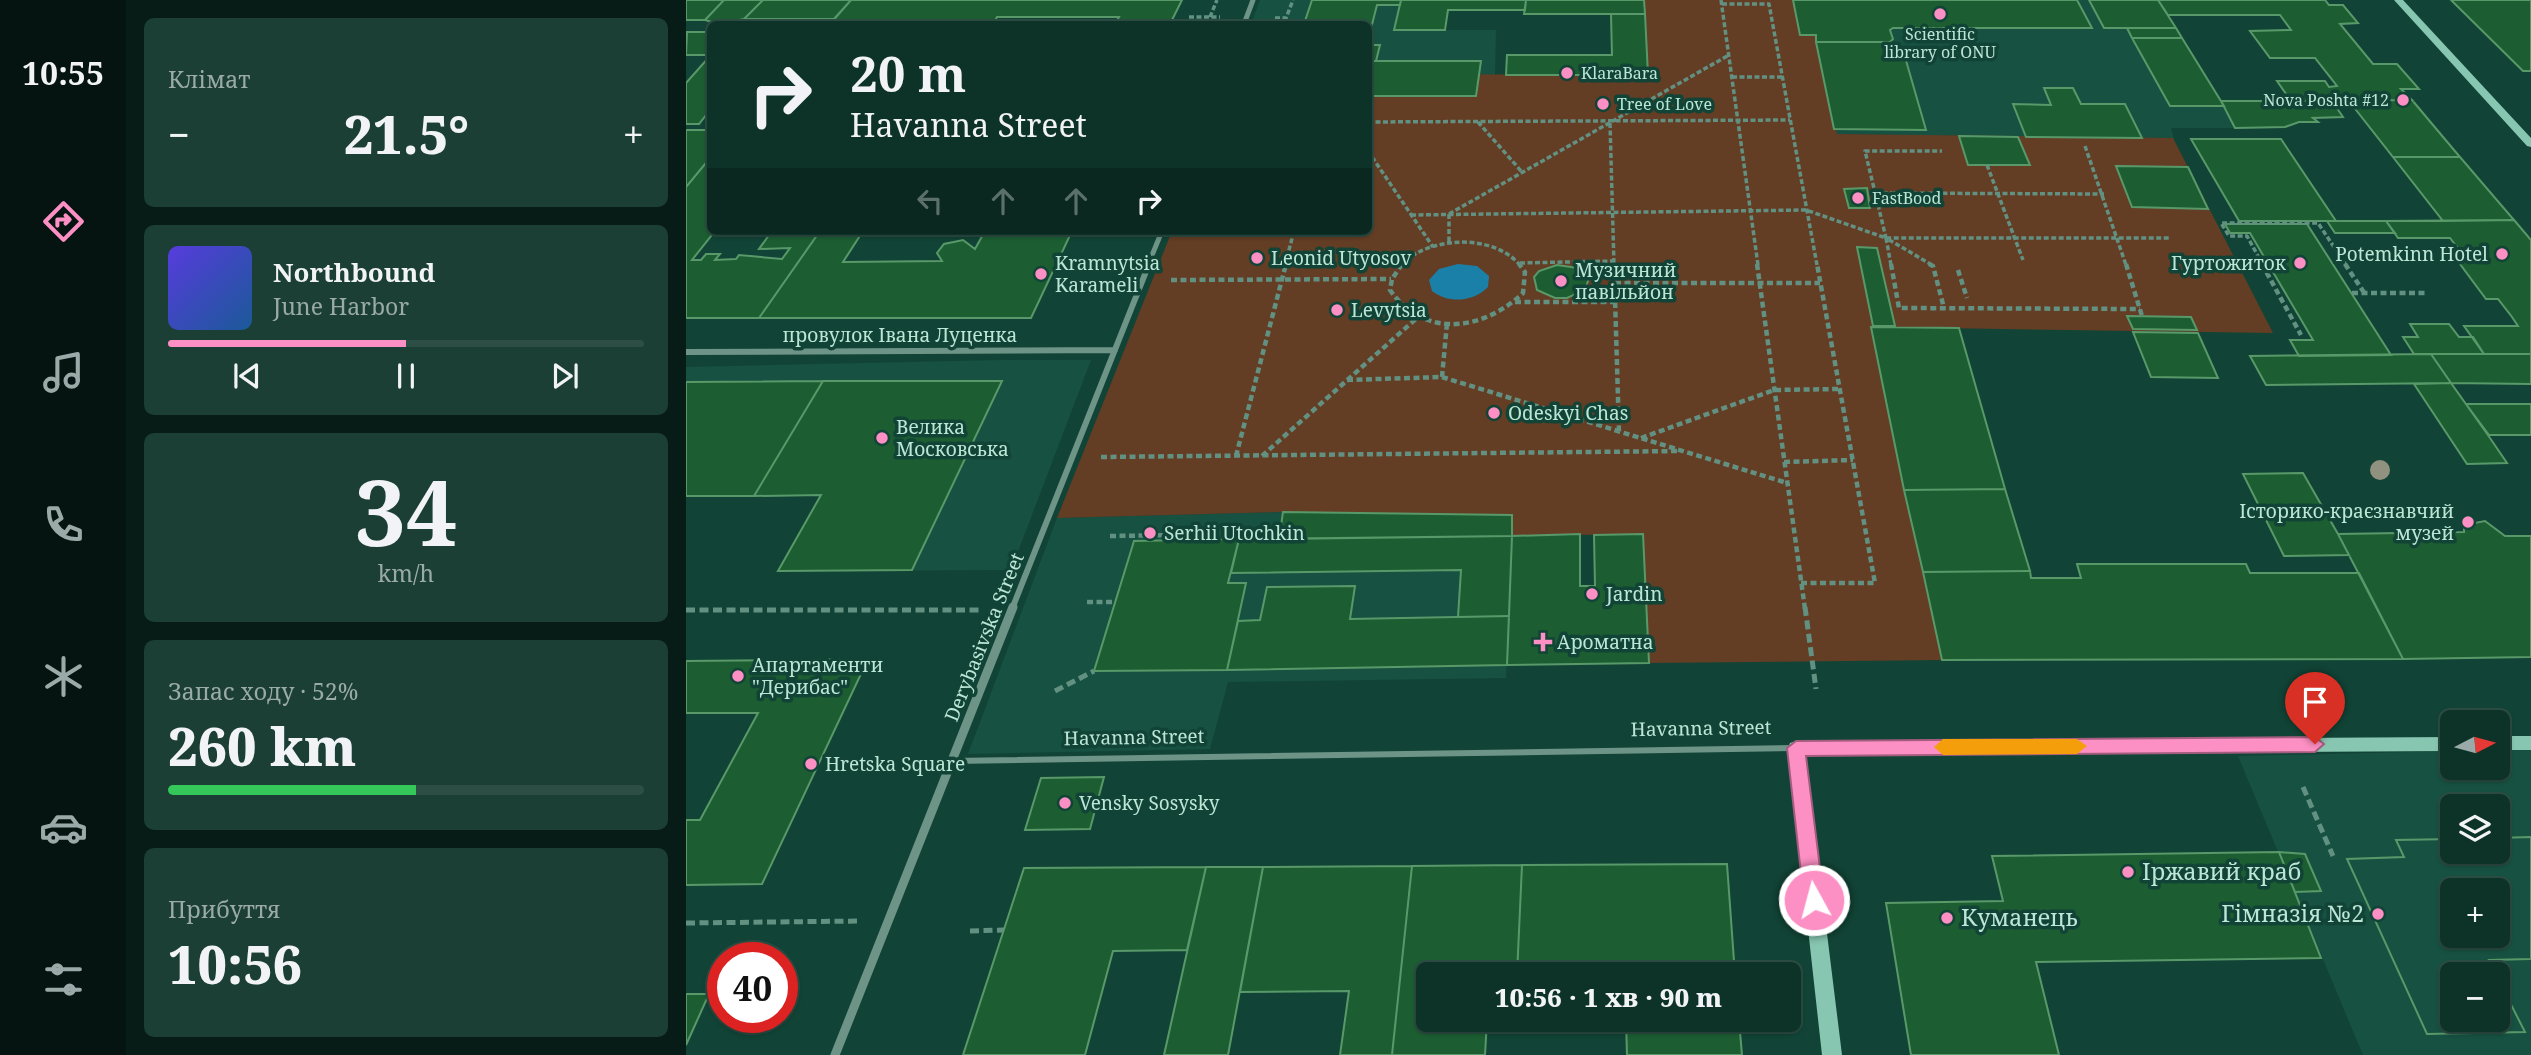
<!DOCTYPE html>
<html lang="uk">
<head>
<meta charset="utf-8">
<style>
	body { margin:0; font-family:"Noto Serif",serif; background:#1b3f34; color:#f1f3f6; height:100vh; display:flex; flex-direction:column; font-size:26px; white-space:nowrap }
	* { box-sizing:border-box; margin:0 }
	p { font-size:23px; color:#9aaaa8 }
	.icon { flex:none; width:38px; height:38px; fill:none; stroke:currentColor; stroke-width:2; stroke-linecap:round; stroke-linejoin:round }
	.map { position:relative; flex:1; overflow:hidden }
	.drawer { display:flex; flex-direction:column; gap:18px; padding:18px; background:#071c16; width:560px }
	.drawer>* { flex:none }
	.guide { position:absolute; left:21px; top:21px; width:665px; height:214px; border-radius:10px; box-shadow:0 2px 5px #0004,0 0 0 2px #2d4e45; background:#0d3328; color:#f1f3f6; overflow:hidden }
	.needle { width:46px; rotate:84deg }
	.buttons { position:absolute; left:1754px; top:710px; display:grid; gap:14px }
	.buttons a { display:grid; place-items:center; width:70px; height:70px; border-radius:10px; background:#0d3328; box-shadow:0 2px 5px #0004,0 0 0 2px #2d4e45; font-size:35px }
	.speed { position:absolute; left:21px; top:942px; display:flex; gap:14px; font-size:35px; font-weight:700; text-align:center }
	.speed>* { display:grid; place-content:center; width:91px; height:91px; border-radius:50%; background:#0d3328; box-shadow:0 2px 5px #0004,0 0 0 2px #2d4e45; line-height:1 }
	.speed .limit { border:10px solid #d22; background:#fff; color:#111 }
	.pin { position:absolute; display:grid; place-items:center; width:60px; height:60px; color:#fff; margin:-72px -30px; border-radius:50% 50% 50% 0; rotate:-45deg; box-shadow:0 0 7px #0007 }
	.pin .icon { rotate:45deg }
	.me { position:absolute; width:77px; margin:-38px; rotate:353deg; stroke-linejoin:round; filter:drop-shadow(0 0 5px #0008) }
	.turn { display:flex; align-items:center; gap:24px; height:147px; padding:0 28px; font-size:32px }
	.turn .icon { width:91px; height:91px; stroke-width:2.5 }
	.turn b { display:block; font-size:49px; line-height:60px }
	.lanes { display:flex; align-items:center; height:66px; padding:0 28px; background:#0003; justify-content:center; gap:35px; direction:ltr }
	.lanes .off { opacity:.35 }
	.big { font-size:52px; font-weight:800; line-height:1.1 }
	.drawer .card { flex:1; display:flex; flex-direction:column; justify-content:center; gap:10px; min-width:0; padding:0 24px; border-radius:10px; background:#1b3f34 }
	.drawer .dial { align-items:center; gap:0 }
	.dial b { font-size:91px; line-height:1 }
	.song { display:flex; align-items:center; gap:21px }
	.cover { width:84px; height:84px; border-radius:10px; background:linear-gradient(135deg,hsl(250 70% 55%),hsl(210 70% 35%)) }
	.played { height:7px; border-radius:4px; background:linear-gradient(90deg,#fc8fc3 50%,#2d4e45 50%) }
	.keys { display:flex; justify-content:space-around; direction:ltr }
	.heat { display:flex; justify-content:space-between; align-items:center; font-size:38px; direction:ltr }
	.charge { height:10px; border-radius:5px; background:linear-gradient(90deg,#34c759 52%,#2d4e45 0) }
	.trip { position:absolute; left:730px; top:962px; width:385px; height:70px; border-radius:10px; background:#0d3328; box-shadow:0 2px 5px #0004,0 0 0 2px #2d4e45; font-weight:800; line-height:70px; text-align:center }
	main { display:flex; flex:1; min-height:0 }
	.menu { display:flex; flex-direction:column; width:126px; justify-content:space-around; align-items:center; background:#051410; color:#9aaaa8 }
	.menu .icon { width:49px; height:49px }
	.menu .active { color:#fc8fc3 }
	.menu b { font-size:32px; color:#f1f3f6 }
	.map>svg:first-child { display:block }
	.built { fill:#175141; fill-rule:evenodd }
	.green { fill:#643d25 }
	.water { fill:#1b80a8 }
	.building { fill:#1c5e32; stroke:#599969; stroke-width:2; fill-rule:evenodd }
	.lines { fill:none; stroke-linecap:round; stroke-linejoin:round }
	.path-far2 { stroke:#629081; stroke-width:3.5; stroke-dasharray:5 2.5; stroke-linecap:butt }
	.path-far1 { stroke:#629081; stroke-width:4.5; stroke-dasharray:6 3.5; stroke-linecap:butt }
	.path { stroke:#629081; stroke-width:5; stroke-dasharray:9 4.5; stroke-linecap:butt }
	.lane { stroke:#6d9486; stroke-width:6 }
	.street-far2 { stroke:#6d9486; stroke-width:5 }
	.street-far1 { stroke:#6d9486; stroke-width:6 }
	.street { stroke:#6d9486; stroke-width:9 }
	.secondary { fill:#87c6b1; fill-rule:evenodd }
	.tree { fill:#90917f }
	.route { fill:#fc8fc3; stroke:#a45d7f; stroke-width:2 }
	.slow { fill:#f59e0b }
	.poi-dot { fill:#fc8fc3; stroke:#114436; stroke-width:2.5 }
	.labels { text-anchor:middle; stroke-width:7; stroke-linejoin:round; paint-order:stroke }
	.far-poi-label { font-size:16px; fill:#bce6d6; stroke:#114436; text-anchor:start }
	.poi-label { font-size:19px; fill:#bce6d6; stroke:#114436; text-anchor:start }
	.street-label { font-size:19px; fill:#bce6d6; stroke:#114436 }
	.near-poi-label { font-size:23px; fill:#bce6d6; stroke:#114436; text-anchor:start }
</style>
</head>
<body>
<main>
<nav class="menu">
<b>10:55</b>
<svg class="icon active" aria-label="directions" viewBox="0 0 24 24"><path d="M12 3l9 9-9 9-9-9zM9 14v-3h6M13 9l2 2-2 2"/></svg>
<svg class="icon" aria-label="music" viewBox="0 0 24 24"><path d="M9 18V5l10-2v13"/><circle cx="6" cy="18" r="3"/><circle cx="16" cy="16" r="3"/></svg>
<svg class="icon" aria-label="phone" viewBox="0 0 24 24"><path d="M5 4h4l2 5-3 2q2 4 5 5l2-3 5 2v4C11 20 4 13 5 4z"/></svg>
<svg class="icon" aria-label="climate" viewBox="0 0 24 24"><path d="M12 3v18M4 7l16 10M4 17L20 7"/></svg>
<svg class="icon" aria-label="car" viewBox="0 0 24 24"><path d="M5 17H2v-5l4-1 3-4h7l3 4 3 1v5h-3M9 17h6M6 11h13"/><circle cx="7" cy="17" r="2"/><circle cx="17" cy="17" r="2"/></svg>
<svg class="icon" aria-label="filters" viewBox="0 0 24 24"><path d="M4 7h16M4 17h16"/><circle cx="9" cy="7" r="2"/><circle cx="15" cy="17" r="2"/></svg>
</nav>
<section class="drawer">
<div class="card"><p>Клімат</p>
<div class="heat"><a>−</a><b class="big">21.5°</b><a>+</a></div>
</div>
<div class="card">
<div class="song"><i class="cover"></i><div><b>Northbound</b><p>June Harbor</p></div></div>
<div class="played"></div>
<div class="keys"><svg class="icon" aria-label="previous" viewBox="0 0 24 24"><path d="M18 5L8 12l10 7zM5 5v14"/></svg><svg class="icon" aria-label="pause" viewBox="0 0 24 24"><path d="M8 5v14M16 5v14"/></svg><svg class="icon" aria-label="next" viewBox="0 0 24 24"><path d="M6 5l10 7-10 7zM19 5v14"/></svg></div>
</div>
<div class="card dial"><b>34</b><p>km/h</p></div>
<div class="card"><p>Запас ходу · 52%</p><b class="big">260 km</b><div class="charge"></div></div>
<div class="card"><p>Прибуття</p><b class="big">10:56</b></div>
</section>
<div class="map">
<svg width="1845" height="1055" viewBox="0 0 1845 1055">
	<rect width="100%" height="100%" fill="#114436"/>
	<path class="built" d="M574 0H715L709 30H810L809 75 683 74 682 24H565Z
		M1107 0H1472L1549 128H1485L1488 139 1151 134 1114 35Z
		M313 360H405L325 570 92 571 134 496H0V367Z
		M597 512 826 536 820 678 542 682 524 749 282 754 371 518Z
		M1845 749V1055H1677L1552 756 1766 751V768H1811V750ZM1766 807H1811V852H1766ZM1766 891H1811V936H1766ZM1766 975H1811V1020H1766Z"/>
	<path class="green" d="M958 0H1107L1114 35H1130L1151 134 1487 138 1587 333 1185 327 1256 660 963 663 956 534 593 539 596 512 371 518 486 231H682L683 74 961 75Z"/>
	<path class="water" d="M772 264 791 266 803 276 802 287C787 302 763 304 746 291L743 280 753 269Z"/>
	<path class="building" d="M0 0H38L19 20H0Z
		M38 0H77L58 19 33 24 19 20Z
		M77 0H165L148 19H58Z
		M165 0H496L484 24H429L433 17H311L307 24H244L247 21 144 24Z
		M626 0H715L714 5H691L682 40V24H618Z
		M715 0H840L839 10H762L759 30H708Z
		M840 0H958L959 14H838Z
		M1107 0H1391L1406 28H1207L1204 30 1207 39 1204 42H1130V35H1114Z
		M1403 0H1472L1490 28H1418Z
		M1472 0H1639L1643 5H1657L1672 23 1654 24 1687 64H1711L1733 89H1715L1726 100 1605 101 1591 81H1639L1643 87 1651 86 1629 58H1584L1564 31 1605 30 1594 15H1482Z
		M1765 0H1845V71H1837Z
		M925 14H959L962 75H820L821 55H926Z
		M99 19H148L144 24H94Z
		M1441 28H1490L1496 38H1446Z
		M1 32H24V55H0Z
		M1446 38H1496L1538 106H1484Z
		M1130 42H1204L1208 57H1219L1240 130 1148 129Z
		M682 45H694L690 61H682Z
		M24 56V110L13 124H0V83Z
		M682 61H795L790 96H682Z
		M1358 88H1387L1395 104H1439L1456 138 1340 137 1327 104 1365 105Z
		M1726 100 1752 131 1774 157H1707L1663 101Z
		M1535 101H1646L1657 117 1627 118 1632 122H1613L1599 127 1549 128Z
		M0 130H24V158L0 187Z
		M1273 136 1332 137 1344 165H1282Z
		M1505 139H1595L1650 221H1553Z
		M1707 157H1774L1828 220 1757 221Z
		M24 158V231H29L6 260H15L20 254H34L29 260 50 259 53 255 96 259 104 248 73 249 86 231H134L73 318H0V187Z
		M1430 166 1502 167 1522 209 1446 207Z
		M1181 188 1184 208H1163L1158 189Z
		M1828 220 1845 240V354H1798L1778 326H1832L1826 317 1812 299H1800L1771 260H1781L1764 238H1712L1700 221Z
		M1641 221H1700L1709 233H1649Z
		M1539 224H1621L1705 355 1613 356 1604 340H1627L1564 233H1544Z
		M134 231H177L157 262 256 261 251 253 258 244 277 240 289 249 299 231H386L345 318H73Z
		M1171 247 1191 248 1209 326H1187Z
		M871 265 892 268 899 272 903 278 899 290 881 298H869L851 290 848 277 853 271Z
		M1441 316 1505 317 1511 330 1447 329Z
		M1724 324H1763L1773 337H1787L1798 354H1728L1717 337H1732Z
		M1185 327 1273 328 1319 489 1218 490Z
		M1447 332 1512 333 1532 378 1465 377Z
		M1745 354H1845V384L1765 383Z
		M1745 354 1765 383 1580 385 1564 356Z
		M137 381H316L226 570 92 571 135 495 68 496Z
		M137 381 68 496H0V382Z
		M1765 383 1804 438 1821 463 1781 464 1728 384Z
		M1780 404H1845V435H1803Z
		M1617 473 1652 534 1663 555 1598 556 1557 474Z
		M1319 489 1344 571 1237 572 1218 490Z
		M597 512 826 515V536L593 539Z
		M1799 521 1819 536H1845V657L1717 659 1652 534 1778 532V525Z
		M894 534V586H909L908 535 957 534 963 663 821 665 826 536Z
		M826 536 823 616 772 617 775 570 545 573 553 539Z
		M553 539 542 583H560L541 670 408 671 448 541Z
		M1391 564H1560L1564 573H1673L1717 659 1256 660 1237 572 1344 571 1345 578H1395Z
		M669 586 664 619 823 616 821 665 541 670 552 621 574 620 581 587Z
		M182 659 76 884 0 885V820H14L72 713H0V661Z
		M418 777 404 829 339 830 355 778Z
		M1845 837V959L1803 960 1810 975H1766V1020H1811V977L1839 1032 1741 1034 1661 859 1718 857 1710 840 1766 839V852H1811V838ZM1766 891H1811V936H1766Z
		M1845 837V959L1803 960 1810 975H1766V1020H1811V977L1839 1032 1741 1034 1661 859 1718 857 1710 840 1766 839V852H1811V838ZM1766 891H1811V936H1766Z
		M1593 852 1635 958 1350 962 1373 1055H1225L1200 903 1317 901 1306 856Z
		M1593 852 1619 854 1635 891 1609 892Z
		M1041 864 1049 975H831L836 865Z
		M836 865 831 975H742V1020H801L799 1055H706L726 866Z
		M726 866 706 1055H654L663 991 554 992 577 867Z
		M520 867 501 950 427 951 399 1055H277L338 868Z
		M520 867H577L542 1055H478Z
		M0 994H23L0 1045Z
		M940 1020H1053L1056 1055H941Z"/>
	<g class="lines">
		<path class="path-far2" d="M1035 0 1072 265
			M1036 4H1083L1131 265
			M503 17H534
			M524 17 531 0
			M589 18H600L607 0
			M221 24 223 21
			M1046 77H1096
			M682 122 1104 120
			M792 122 836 172
			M924 123 928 265
			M1399 146 1440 265
			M682 151 747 247
			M1301 165 1337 260
			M1189 193 1418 194
			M763 214 1043 55
			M763 214V243
			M725 215 1120 210 1200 238H1483
			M1200 238 1205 265
			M834 263 928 261
			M599 265 608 231
			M714 265C744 236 806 233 834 265
			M1246 265 1200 238 1179 151H1256
			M1577 265 1561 236H1543L1535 223H1632L1660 265"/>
		<path class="path-far1" d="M716 264 706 279 704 290C738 339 797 331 837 293L839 272 833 264
			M928 264 933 432
			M1071 264 1119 609
			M1205 264 1213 308 1454 309
			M1243 264 1247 266 1258 308
			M1440 264 1456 316
			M1576 264 1615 335
			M1659 264 1679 294
			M1272 270 1281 298
			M485 280 705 279
			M929 283H1134
			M1666 293H1742
			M829 302H930
			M756 377 761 323
			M661 380 756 377 1101 483
			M955 438 1088 390 1153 389
			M550 456 600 264
			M576 456 732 317
			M415 457 995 451
			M1098 462 1167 460
			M424 536 491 535 489 540
			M1115 583H1189L1131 264
			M401 602H429"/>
		<path class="path" d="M1119 607 1130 689
			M0 610H297
			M369 691 408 671
			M1617 787 1647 856
			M0 923 174 921
			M284 931 318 930"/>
		<path class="lane" d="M266 761 1107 748"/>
		<path class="street-far2" d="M558 24 567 0
			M462 265 476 231"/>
		<path class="street-far1" d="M0 352 429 350
			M326 609 463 264"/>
		<path class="street" d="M149 1055 327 607"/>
		<path class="secondary" d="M1708 0H1717L1845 138V147L1841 146Z
			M1811 736H1845V750H1811Z
			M1766 737V751L1119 755 1156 1055H1136L1102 748 1104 743 1110 741Z"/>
	</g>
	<circle class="tree" cx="1694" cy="470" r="10"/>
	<path class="route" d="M1629 737 1638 744 1629 752 1120 756 1138 900 1135 906 1128 909 1121 906 1118 900 1101 748 1110 741Z"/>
	<path class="slow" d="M1257 739H1391L1401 746 1391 754 1257 755 1248 747Z"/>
	<g class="poi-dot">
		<circle cx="1254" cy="14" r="7"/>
		<circle cx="881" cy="73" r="7"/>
		<circle cx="1717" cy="100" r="7"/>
		<circle cx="917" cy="104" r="7"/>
		<circle cx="1172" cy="198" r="7"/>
		<circle cx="1816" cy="254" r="7"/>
		<circle cx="571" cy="258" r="7"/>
		<circle cx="1614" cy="263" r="7"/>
		<circle cx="355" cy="274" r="7"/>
		<circle cx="875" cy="281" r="7"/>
		<circle cx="651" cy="310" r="7"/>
		<circle cx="808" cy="413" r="7"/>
		<circle cx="196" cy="438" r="7"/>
		<circle cx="1782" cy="522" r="7"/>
		<circle cx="464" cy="533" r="7"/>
		<circle cx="906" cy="594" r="7"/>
		<path d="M853.5 631.5h7v7h7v7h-7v7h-7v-7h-7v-7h7z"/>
		<circle cx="52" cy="676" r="7"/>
		<circle cx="125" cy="764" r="7"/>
		<circle cx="379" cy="803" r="7"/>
		<circle cx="1442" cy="872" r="7"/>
		<circle cx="1692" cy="914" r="7"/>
		<circle cx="1261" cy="918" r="7"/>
	</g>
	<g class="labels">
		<g class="far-poi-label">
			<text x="1254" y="40" text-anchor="middle">Scientific<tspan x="1254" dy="18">library of ONU</tspan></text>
			<text x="895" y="79">KlaraBara</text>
			<text x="1703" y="106" text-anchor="end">Nova Poshta #12</text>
			<text x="931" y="110">Tree of Love</text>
			<text x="1186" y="204">FastBood</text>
		</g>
		<g class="poi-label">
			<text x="1802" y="261" text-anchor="end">Potemkinn Hotel</text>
			<text x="585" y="265">Leonid Utyosov</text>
			<text x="369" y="270">Kramnytsia<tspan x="369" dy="22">Karameli</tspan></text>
			<text x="1600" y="270" text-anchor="end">Гуртожиток</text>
			<text x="889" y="277">Музичний<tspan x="889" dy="22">павільйон</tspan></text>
			<text x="665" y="317">Levytsia</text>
			<text x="822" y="420">Odeskyi Chas</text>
			<text x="210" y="434">Велика<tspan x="210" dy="22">Московська</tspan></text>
			<text x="1768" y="518" text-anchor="end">Історико-краєзнавчий<tspan x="1768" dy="22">музей</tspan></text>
			<text x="478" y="540">Serhii Utochkin</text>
			<text x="920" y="601">Jardin</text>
			<text x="871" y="649">Ароматна</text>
			<text x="66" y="672">Апартаменти<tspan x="66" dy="22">"Дерибас"</tspan></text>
			<text x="139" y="771">Hretska Square</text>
			<text x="393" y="810">Vensky Sosysky</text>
		</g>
		<g class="street-label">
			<text x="214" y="342">провулок Івана Луценка</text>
			<text transform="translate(298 637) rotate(-68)" y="7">Derybasivska Street</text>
			<text transform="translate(1015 728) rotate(-1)" y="7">Havanna Street</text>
			<text transform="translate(448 737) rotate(-1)" y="7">Havanna Street</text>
		</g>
		<g class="near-poi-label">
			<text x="1456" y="880">Іржавий краб</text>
			<text x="1678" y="922" text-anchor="end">Гімназія №2</text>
			<text x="1275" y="926">Куманець</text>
		</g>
	</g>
</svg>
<div class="buttons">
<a><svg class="needle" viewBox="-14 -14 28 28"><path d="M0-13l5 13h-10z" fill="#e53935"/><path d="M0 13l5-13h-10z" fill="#9aaaa8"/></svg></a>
<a><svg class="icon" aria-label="layers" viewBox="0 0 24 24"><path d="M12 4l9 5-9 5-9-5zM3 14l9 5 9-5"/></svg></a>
<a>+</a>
<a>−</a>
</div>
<div class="speed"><div class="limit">40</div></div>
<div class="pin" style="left:1629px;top:744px;background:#d93025"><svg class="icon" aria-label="arrive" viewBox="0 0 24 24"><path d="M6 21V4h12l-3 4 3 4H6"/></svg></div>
<svg class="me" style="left:1128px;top:900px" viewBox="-20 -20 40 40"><circle r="17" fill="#fc8fc3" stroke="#fff" stroke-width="3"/><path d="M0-11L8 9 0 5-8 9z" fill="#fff"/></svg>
<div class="trip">10:56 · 1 хв · 90 m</div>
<div class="guide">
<div class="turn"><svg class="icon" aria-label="right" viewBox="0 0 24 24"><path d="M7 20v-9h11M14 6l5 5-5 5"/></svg><div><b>20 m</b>Havanna Street</div></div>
<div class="lanes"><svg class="icon off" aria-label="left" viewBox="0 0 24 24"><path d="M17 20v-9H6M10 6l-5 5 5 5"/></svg><svg class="icon off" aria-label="ahead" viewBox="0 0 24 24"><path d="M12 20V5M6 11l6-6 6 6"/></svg><svg class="icon off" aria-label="ahead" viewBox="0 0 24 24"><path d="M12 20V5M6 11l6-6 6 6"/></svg><svg class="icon" aria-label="right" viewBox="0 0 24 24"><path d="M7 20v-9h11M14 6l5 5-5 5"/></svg></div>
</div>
</div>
</main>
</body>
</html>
